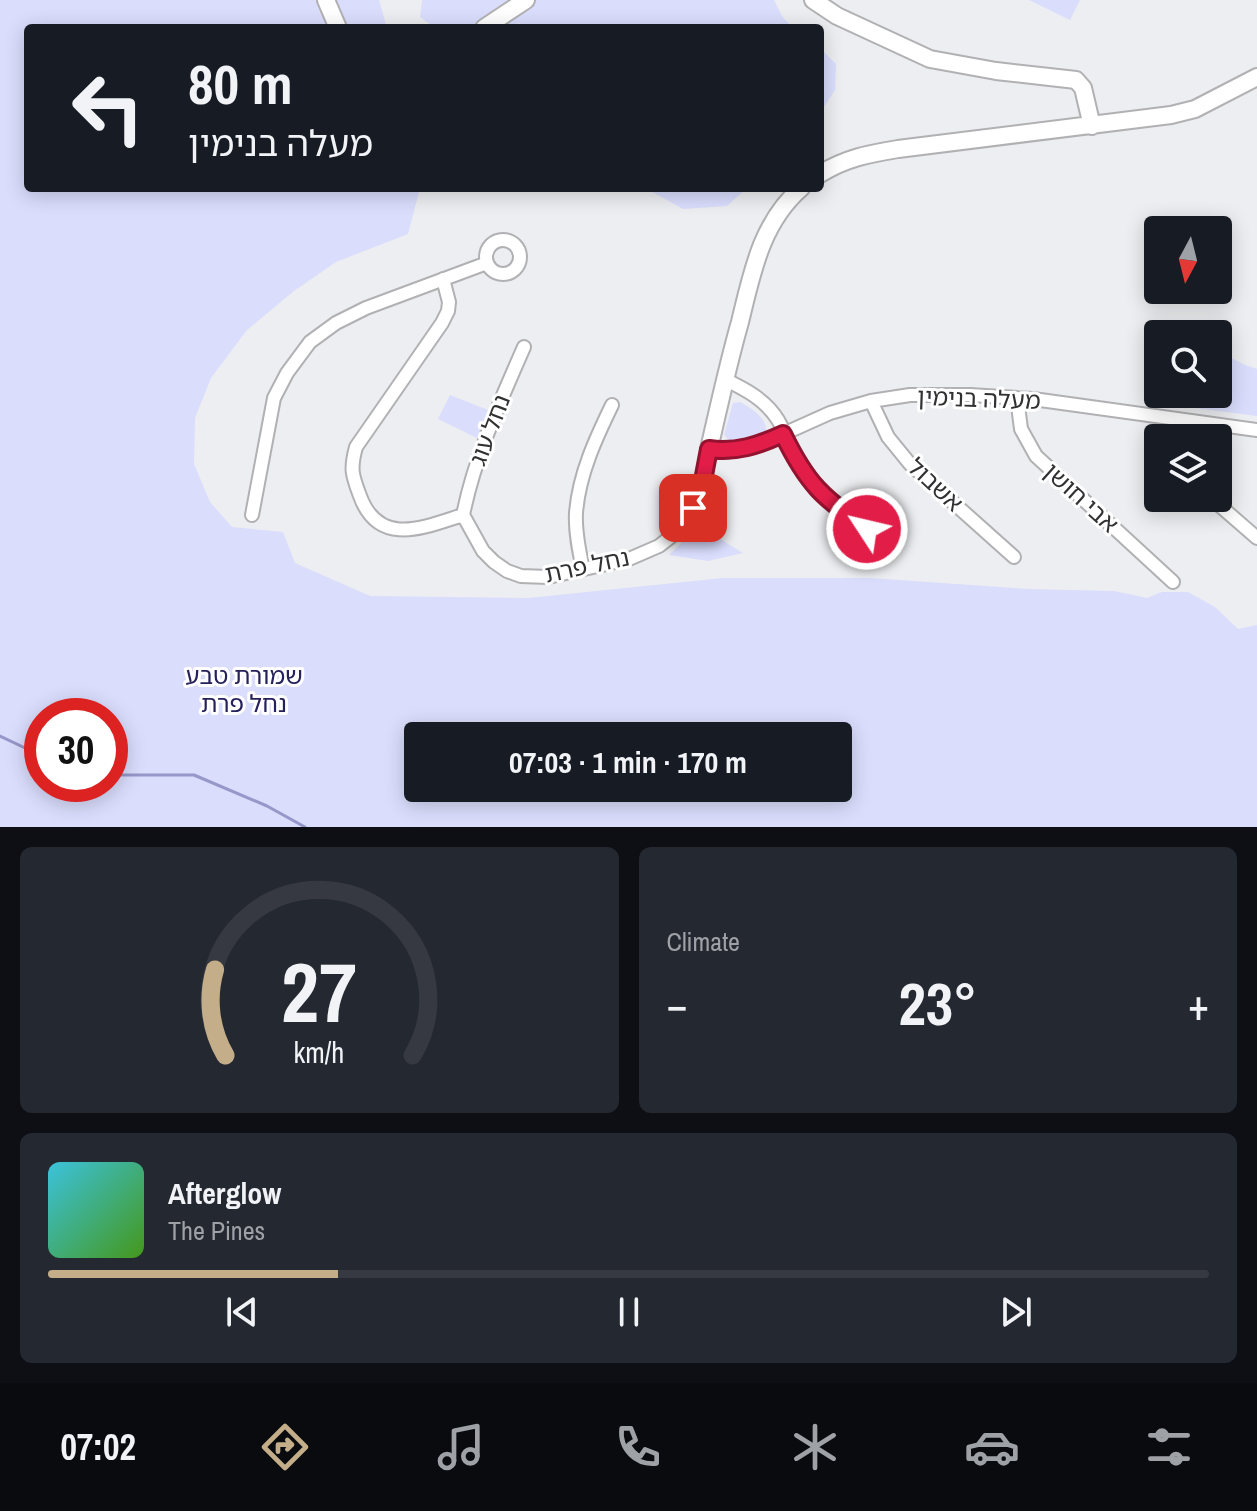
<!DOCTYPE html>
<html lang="en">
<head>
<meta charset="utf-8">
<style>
	body { margin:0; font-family:"Archivo Narrow","Noto Sans Hebrew",sans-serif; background:#242831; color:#f1f3f6; height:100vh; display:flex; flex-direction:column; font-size:30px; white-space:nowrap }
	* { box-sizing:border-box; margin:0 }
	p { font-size:26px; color:#9ea1a6 }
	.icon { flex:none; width:44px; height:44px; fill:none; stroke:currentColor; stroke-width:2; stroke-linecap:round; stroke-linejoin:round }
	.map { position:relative; height:827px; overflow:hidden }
	.sheet { display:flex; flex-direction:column; gap:20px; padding:20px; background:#0d0f14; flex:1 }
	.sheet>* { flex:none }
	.hud { position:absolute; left:24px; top:24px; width:800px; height:168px; border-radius:8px; box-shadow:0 4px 20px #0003; background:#171b24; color:#f1f3f6; overflow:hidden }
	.needle { width:52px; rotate:187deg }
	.buttons { position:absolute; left:1144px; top:216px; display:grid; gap:16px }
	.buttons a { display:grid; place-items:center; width:88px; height:88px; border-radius:8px; background:#171b24; box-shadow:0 4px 20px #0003; font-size:40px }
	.speed { position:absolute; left:24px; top:698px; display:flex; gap:16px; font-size:40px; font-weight:700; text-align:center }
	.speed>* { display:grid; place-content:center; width:104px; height:104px; border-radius:50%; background:#171b24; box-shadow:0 4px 20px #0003; line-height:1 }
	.speed .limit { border:12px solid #d22; background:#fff; color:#111 }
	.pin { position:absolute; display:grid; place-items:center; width:68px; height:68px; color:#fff; margin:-34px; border-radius:16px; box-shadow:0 4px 12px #0006 }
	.me { position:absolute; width:88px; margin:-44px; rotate:305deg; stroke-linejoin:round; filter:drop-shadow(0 0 6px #0008) }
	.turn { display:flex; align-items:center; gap:28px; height:168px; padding:0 32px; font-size:36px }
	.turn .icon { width:104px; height:104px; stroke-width:2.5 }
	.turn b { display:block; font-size:56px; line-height:68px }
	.big { font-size:60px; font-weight:700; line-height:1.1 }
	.sheet .widget { flex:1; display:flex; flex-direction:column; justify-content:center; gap:12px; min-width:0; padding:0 28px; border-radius:12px; background:#242831 }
	.sheet .dial { align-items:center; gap:0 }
	.dial svg { height:208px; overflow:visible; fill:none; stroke:#363941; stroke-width:7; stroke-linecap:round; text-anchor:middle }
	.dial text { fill:#f1f3f6; stroke:none }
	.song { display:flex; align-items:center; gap:24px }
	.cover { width:96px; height:96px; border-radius:12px; background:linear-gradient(135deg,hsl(190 70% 55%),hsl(100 70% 35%)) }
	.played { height:8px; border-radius:4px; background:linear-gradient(90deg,#c4ae89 25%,#363941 25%) }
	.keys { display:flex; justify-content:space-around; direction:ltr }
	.heat { display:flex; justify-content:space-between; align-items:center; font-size:44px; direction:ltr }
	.sheet .tiles { flex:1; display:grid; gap:20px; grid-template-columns:1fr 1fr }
	.widget:last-child { grid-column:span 2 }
	.trip { position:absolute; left:404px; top:722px; width:448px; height:80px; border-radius:8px; background:#171b24; box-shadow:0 4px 20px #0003; font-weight:700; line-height:80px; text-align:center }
	.tabs { display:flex; height:128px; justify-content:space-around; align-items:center; background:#090b0e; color:#9ea1a6 }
	.tabs .icon { width:56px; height:56px }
	.tabs .on { color:#c4ae89 }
	.tabs b { font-size:36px; color:#f1f3f6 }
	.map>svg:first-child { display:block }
	.green { fill:#daddfc; fill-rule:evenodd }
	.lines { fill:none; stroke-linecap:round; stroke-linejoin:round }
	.stream { stroke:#9598c8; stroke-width:3 }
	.street-casing { stroke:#b1b1b4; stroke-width:16 }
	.secondary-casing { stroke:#b1b1b4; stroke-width:20 }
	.street { stroke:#fff; stroke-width:12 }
	.secondary { stroke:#fff; stroke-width:16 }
	.route-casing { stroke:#92132f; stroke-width:20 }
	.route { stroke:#e11d48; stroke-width:14 }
	.labels { text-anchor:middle; stroke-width:6; stroke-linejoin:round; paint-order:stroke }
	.street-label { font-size:24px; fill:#313133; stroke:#fff }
	.park-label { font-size:24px; fill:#25215b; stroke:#fff }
</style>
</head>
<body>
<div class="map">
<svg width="1257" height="827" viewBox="0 0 1257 827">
	<rect width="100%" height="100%" fill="#edeef1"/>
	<path class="green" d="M0 0H379L387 28H28V188H420L408 234 336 262 294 291 247 330 211 378 195 418 194 464 210 502 232 527 283 532 295 563 370 596 528 598 723 578H870L1028 589 1114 591 1147 598 1162 592H1188L1215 607 1238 629 1257 625V827H0ZM42 716H110V784H42ZM418 736H838V788H418Z
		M422 0H774L782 16 793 28H529L519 23 507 28H435L420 17Z
		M1029 0H1080L1070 20Z
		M820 48 836 64 835 90 820 113Z
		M645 188H747L727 206 683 209Z
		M1218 351 1245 365 1257 369V416L1180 406 1182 394H1218Z
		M450 395 488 410 477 438 438 419Z
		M740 402C751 408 767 418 766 431L741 441 731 442 724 435 733 403Z
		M699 526 743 553 708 561 669 555Z"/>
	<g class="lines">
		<path class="stream" d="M0 736 42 756
			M110 775H194L267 806 305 827"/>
		<g class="street-casing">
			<path id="street" d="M486 257a17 17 0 1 1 34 0a17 17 0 1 1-34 0Z
				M443 279 449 302 448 311 442 323 356 447C350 469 352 475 360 496 379 548 425 527 463 515
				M724 379C745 389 766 400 778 420 789 439 792 457 806 476 823 499 845 513 867 529
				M1017 398 1021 429 1036 456 1173 582
				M871 401 888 437 910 464 1014 557
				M1182 420V438
				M1211 498 1257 538
				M252 515 274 398 287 373 310 342 336 323 366 308 487 263
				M463 515 483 551 494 562 507 571 521 576 548 577 629 559 659 546 673 535 686 521 701 491 709 449 727 452 761 444 830 413 871 401 910 395H970L1033 399 1257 430
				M463 515C475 456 500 402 524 347
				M583 569C579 551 575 532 576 513 579 474 596 438 612 405"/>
		</g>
		<g class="secondary-casing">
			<path id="secondary" d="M326 0 338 28
				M813 0 837 16 930 59 996 71 1076 80 1083 88 1092 126
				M484 28 526 0
				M820 174C846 158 868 154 898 149L1171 115 1195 109 1257 77
				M709 449C719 406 728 364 740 322 752 273 761 223 801 188"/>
		</g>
		<use href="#street" class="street"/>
		<use href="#secondary" class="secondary"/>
	</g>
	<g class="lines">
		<g class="route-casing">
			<path id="route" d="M693 508 701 491 709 449C736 453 759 445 783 434 807 484 823 498 867 529"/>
		</g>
		<use href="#route" class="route"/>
	</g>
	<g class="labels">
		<g class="street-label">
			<text transform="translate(979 399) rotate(2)" y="8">מעלה בנימין</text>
			<text transform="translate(490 430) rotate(-69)" y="8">נחל עוג</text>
			<text transform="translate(935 485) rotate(43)" y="8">אשבול</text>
			<text transform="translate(1081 498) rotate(42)" y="8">אבי חושן</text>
			<text transform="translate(587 566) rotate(-12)" y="8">נחל פרת</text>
		</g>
		<g class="park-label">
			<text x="244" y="684">שמורת טבע<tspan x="244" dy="28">נחל פרת</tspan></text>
		</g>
	</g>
</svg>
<div class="buttons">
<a><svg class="needle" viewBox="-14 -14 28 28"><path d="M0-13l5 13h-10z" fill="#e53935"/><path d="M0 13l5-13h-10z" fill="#9ea1a6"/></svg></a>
<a><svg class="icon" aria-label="search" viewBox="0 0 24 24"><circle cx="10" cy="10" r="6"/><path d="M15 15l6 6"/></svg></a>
<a><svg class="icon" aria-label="layers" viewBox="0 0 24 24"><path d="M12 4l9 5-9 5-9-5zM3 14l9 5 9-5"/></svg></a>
</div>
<div class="speed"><div class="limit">30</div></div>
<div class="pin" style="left:693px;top:508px;background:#d93025"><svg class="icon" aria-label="arrive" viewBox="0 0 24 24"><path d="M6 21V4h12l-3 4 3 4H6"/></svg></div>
<svg class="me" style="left:867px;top:529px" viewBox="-20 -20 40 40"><circle r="17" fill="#e11d48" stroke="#fff" stroke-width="3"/><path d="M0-11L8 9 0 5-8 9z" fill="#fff"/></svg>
<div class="trip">07:03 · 1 min · 170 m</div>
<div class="hud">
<div class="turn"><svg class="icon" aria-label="left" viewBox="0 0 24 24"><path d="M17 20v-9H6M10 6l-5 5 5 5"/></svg><div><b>80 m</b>מעלה בנימין</div></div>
</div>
</div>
<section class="sheet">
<div class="tiles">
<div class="widget dial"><svg viewBox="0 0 100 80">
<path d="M14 69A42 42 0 1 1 86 69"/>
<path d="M14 69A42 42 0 0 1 10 36" stroke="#c4ae89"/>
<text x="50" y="56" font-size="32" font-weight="700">27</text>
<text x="50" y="72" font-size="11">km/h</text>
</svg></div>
<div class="widget"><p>Climate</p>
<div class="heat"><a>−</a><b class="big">23°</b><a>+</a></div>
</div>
<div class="widget">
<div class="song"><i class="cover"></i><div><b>Afterglow</b><p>The Pines</p></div></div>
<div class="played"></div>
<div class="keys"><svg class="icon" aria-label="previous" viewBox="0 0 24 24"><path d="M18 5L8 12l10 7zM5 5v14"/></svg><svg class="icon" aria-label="pause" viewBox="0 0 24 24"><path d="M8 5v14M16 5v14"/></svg><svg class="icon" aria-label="next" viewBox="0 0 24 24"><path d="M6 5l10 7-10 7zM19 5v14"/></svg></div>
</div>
</div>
</section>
<nav class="tabs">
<b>07:02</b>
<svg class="icon on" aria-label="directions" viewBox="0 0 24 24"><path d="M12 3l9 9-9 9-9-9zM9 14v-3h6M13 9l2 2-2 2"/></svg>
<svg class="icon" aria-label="music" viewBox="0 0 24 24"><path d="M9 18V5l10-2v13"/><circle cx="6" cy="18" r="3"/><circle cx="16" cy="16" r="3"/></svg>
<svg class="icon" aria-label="phone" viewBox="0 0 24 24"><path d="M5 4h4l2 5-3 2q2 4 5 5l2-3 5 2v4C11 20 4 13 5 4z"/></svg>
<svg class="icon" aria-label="climate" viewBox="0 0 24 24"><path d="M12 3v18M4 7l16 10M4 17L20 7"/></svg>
<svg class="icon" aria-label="car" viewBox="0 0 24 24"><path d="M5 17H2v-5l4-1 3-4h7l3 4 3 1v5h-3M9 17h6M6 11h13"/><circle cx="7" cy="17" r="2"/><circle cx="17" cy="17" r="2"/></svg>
<svg class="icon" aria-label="filters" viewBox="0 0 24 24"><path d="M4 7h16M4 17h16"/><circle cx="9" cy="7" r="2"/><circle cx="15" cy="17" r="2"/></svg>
</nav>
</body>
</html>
